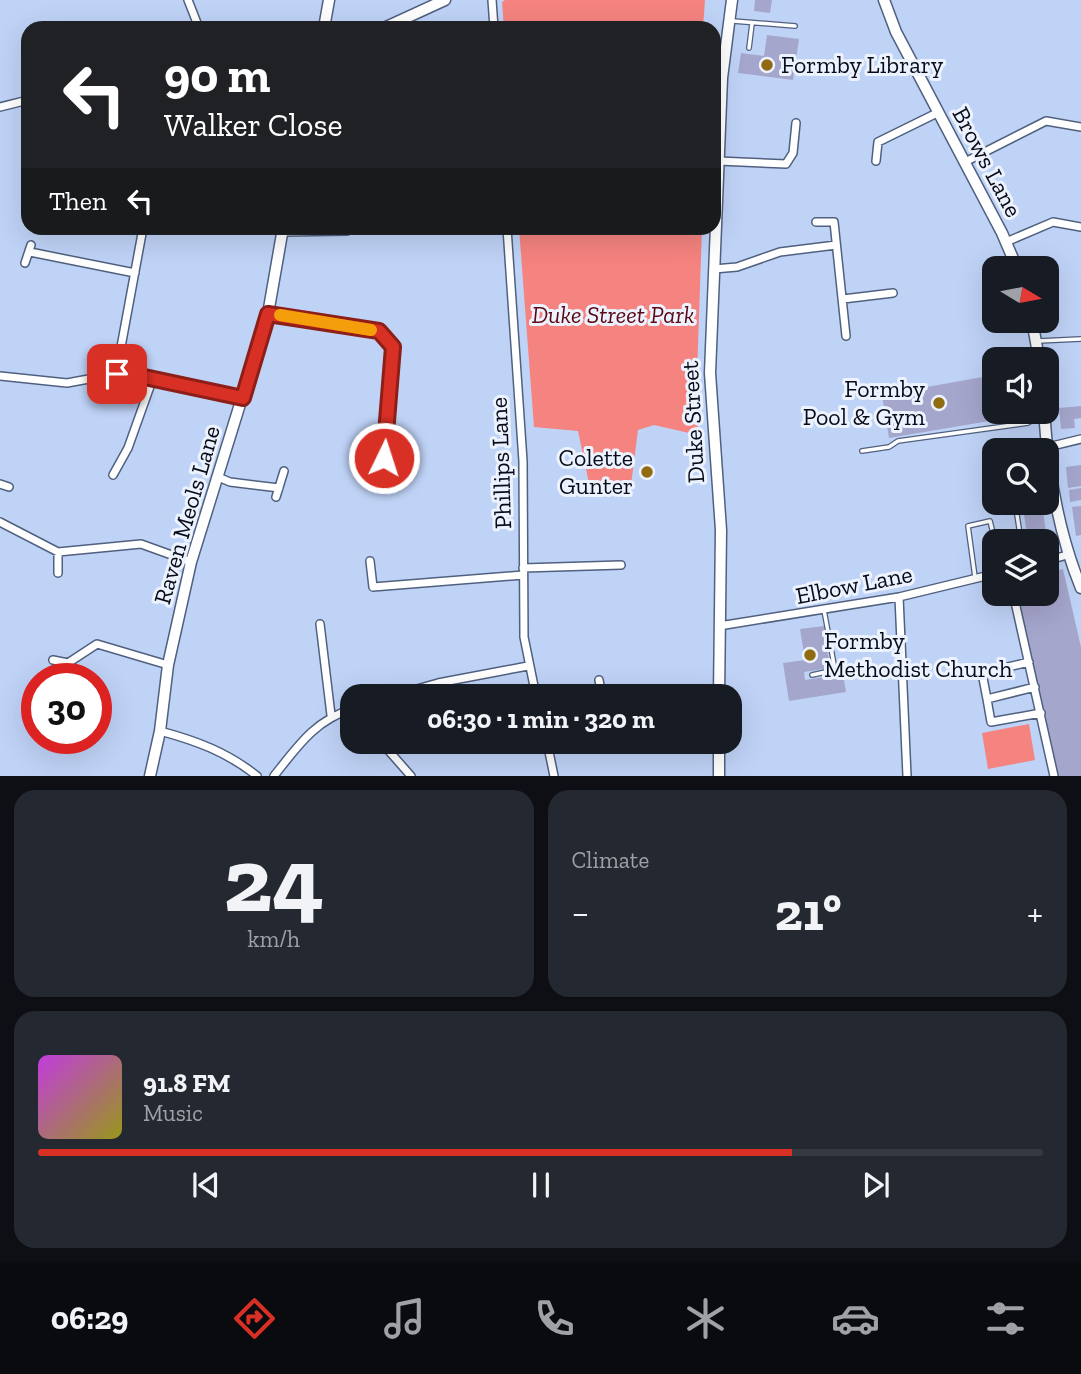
<!DOCTYPE html>
<html lang="en">
<head>
<meta charset="utf-8">
<style>
	body { margin:0; font-family:"Zilla Slab",serif; background:#242831; color:#f1f3f6; height:100vh; display:flex; flex-direction:column; font-size:26px; white-space:nowrap }
	* { box-sizing:border-box; margin:0 }
	p { font-size:23px; color:#9ea1a6 }
	.icon { flex:none; width:38px; height:38px; fill:none; stroke:currentColor; stroke-width:2; stroke-linecap:round; stroke-linejoin:round }
	.map { position:relative; height:776px; overflow:hidden }
	.details { display:flex; flex-direction:column; gap:14px; padding:14px; background:#0d0f14; flex:1 }
	.details>* { flex:none }
	.hud { position:absolute; left:21px; top:21px; width:700px; height:214px; border-radius:21px; box-shadow:0 7px 28px #0002; background:#202124; color:#fff; overflow:hidden }
	.needle { width:46px; rotate:100deg }
	.buttons { position:absolute; left:982px; top:256px; display:grid; gap:14px }
	.buttons a { display:grid; place-items:center; width:77px; height:77px; border-radius:14px; background:#171b24; box-shadow:0 7px 28px #0002; font-size:35px }
	.speed { position:absolute; left:21px; top:663px; display:flex; gap:14px; font-size:35px; font-weight:700; text-align:center }
	.speed>* { display:grid; place-content:center; width:91px; height:91px; border-radius:50%; background:#171b24; box-shadow:0 7px 28px #0002; line-height:1 }
	.speed .limit { border:10px solid #d22; background:#fff; color:#111 }
	.pin { position:absolute; display:grid; place-items:center; width:60px; height:60px; color:#fff; margin:-30px; border-radius:14px; box-shadow:0 4px 10px #0006 }
	.me { position:absolute; width:77px; margin:-38px; rotate:4deg; stroke-linejoin:round; filter:drop-shadow(0 0 5px #0008) }
	.turn { display:flex; align-items:center; gap:24px; height:147px; padding:0 28px; font-size:32px }
	.turn .icon { width:91px; height:91px; stroke-width:2.5 }
	.turn b { display:block; font-size:49px; line-height:60px }
	.then { display:flex; align-items:center; height:66px; padding:0 28px; background:#0003; gap:14px; font-size:26px }
	.big { font-size:52px; font-weight:700; line-height:1.1 }
	.details .widget { flex:1; display:flex; flex-direction:column; justify-content:center; gap:10px; min-width:0; padding:0 24px; border-radius:21px; background:#242831 }
	.details .dial { align-items:center; gap:0 }
	.dial b { font-size:91px; line-height:1 }
	.song { display:flex; align-items:center; gap:21px }
	.cover { width:84px; height:84px; border-radius:10px; background:linear-gradient(135deg,hsl(290 70% 55%),hsl(60 70% 35%)) }
	.played { height:7px; border-radius:4px; background:linear-gradient(90deg,#d93025 75%,#363941 75%) }
	.keys { display:flex; justify-content:space-around; direction:ltr }
	.heat { display:flex; justify-content:space-between; align-items:center; font-size:38px; direction:ltr }
	.details .tiles { flex:1; display:grid; gap:14px; grid-template-columns:1fr 1fr }
	.widget:last-child { grid-column:span 2 }
	.trip { position:absolute; left:340px; top:684px; width:402px; height:70px; border-radius:21px; background:#171b24; box-shadow:0 7px 28px #0002; font-weight:700; line-height:70px; text-align:center }
	.tabs { display:flex; height:112px; justify-content:space-around; align-items:center; background:#090b0e; color:#9ea1a6 }
	.tabs .icon { width:49px; height:49px }
	.tabs .active { color:#d93025 }
	.tabs b { font-size:32px; color:#f1f3f6 }
	.map>svg:first-child { display:block }
	.green { fill:#f5837f }
	.building { fill:#a5a6cc }
	.lines { fill:none; stroke-linecap:round; stroke-linejoin:round }
	.lane-casing { stroke:#50607f; stroke-width:6 }
	.street-casing { stroke:#50607f; stroke-width:10 }
	.secondary-casing { stroke:#50607f; stroke-width:13 }
	.lane { stroke:#fff; stroke-width:3.5 }
	.street { stroke:#fff; stroke-width:7 }
	.secondary { stroke:#fff; stroke-width:10 }
	.route-casing { stroke:#8d1f18; stroke-width:18 }
	.route { stroke:#d93025; stroke-width:12 }
	.slow { stroke:#f59e0b; stroke-width:12 }
	.poi-dot { fill:#906b11; stroke:#edf3fe; stroke-width:2.5 }
	.labels { text-anchor:middle; stroke-width:6; stroke-linejoin:round; paint-order:stroke }
	.poi-label { font-size:24px; fill:#070c18; stroke:#edf3fe; text-anchor:start }
	.street-label { font-size:24px; fill:#070c18; stroke:#edf3fe }
	.park-label { font-size:24px; font-style:italic; fill:#5c0711; stroke:#edf3fe }
</style>
</head>
<body>
<div class="map">
<svg width="1081" height="776" viewBox="0 0 1081 776">
	<rect width="100%" height="100%" fill="#bfd3f7"/>
	<path class="green" d="M505 0H705L703 28H504L502 2Z
		M519 228H702L696 403 698 435 654 425 638 430 631 485 590 488 578 431 534 427Z
		M1029 724 1035 760 988 769 982 733Z"/>
	<path class="building" d="M755 0H772L770 13 754 11Z
		M767 35 799 39 793 80 738 73 741 53 764 56Z
		M994 375V411H1012L1013 417 889 438 882 395Z
		M1081 406V418L1074 419 1075 428 1061 429 1059 408Z
		M1034 442 1035 450H1014V447Z
		M1081 465V486L1068 488 1066 467Z
		M1081 488V500L1070 502 1069 490Z
		M1022 502H1042L1047 541H1028Z
		M1081 506V535L1076 536 1072 507Z
		M1063 569 1081 647V776H1057L1015 593H1046V572Z
		M824 626 830 668 804 672 805 680 843 674 846 692 789 701 783 663 805 660 800 629Z"/>
	<g class="lines">
		<g class="lane-casing">
			<path id="lane" d="M733 21 795 26
				M749 48 752 24
				M1038 341 1081 339
				M1030 411 1042 414
				M862 451 889 447 898 441 1028 423 1042 415
				M1015 502 1021 541
				M975 577 968 526 990 521 995 541
				M812 675 835 670 824 610"/>
		</g>
		<g class="street-casing">
			<path id="street" d="M188 0 199 28
				M492 0 494 28
				M0 107 28 100
				M718 161 786 164 793 153 796 123
				M876 161 878 142 937 113
				M965 162 1046 121 1081 127
				M816 222H834L846 336
				M507 228 523 461 524 637 536 696
				M282 232 347 231 348 228
				M1006 242 1053 222 1081 227
				M30 252 135 273
				M25 263 31 245
				M714 269 737 267 780 252 836 245
				M843 299 893 293
				M268 314 379 331 393 347 384 458
				M116 374 143 228
				M0 376 67 383 116 374 135 375 243 398
				M1048 447 1081 439
				M113 475 128 448 153 378
				M218 477 230 482 279 488
				M0 484 9 487
				M276 497 284 471
				M0 522 58 552 141 544 191 562
				M370 561 373 587 523 575
				M1046 561 1067 555
				M523 568 621 565
				M58 573V552
				M1013 593 1054 776
				M899 597 907 776
				M320 624 331 715
				M719 626 899 597 994 574
				M53 660 68 663 97 644 168 665
				M68 663 77 671
				M599 680 602 696
				M1035 687 987 699 991 722 1041 713
				M392 696 438 683 528 666
				M987 699 982 673 1029 662
				M160 731C197 741 227 752 257 776
				M381 742 411 776
				M547 742 554 776
				M274 776C297 747 315 720 352 709"/>
		</g>
		<g class="secondary-casing">
			<path id="secondary" d="M884 0 896 32 1002 233 1017 268
				M324 28 329 0
				M384 28 445 0
				M1032 320 1039 359
				M1044 411C1048 472 1058 532 1081 588
				M719 696 721 530 710 373 722 78 732 0
				M719 742V776
				M150 776 160 731 168 665 191 562 268 314 283 228"/>
		</g>
		<use href="#lane" class="lane"/>
		<use href="#street" class="street"/>
		<use href="#secondary" class="secondary"/>
	</g>
	<g class="lines">
		<g class="route-casing">
			<path id="route" d="M117 374 135 375 243 398 268 314 379 331 393 347 384 458"/>
		</g>
		<use href="#route" class="route"/>
		<path class="slow" d="M280 315 371 330"/>
	</g>
	<g class="poi-dot">
		<circle cx="767" cy="65" r="7"/>
		<circle cx="939" cy="403" r="7"/>
		<circle cx="647" cy="472" r="7"/>
		<circle cx="810" cy="655" r="7"/>
	</g>
	<g class="labels">
		<g class="poi-label">
			<text x="781" y="73">Formby Library</text>
			<text x="925" y="397" text-anchor="end">Formby<tspan x="925" dy="28">Pool &amp; Gym</tspan></text>
			<text x="633" y="466" text-anchor="end">Colette<tspan x="633" dy="28">Gunter</tspan></text>
			<text x="824" y="649">Formby<tspan x="824" dy="28">Methodist Church</tspan></text>
		</g>
		<g class="street-label">
			<text transform="translate(987 162) rotate(62)" y="8">Brows Lane</text>
			<text transform="translate(693 422) rotate(-93)" y="8">Duke Street</text>
			<text transform="translate(501 463) rotate(-92)" y="8">Phillips Lane</text>
			<text transform="translate(187 515) rotate(-74)" y="8">Raven Meols Lane</text>
			<text transform="translate(854 585) rotate(-11)" y="8">Elbow Lane</text>
		</g>
		<g class="park-label">
			<text x="613" y="323">Duke Street Park</text>
		</g>
	</g>
</svg>
<div class="buttons">
<a><svg class="needle" viewBox="-14 -14 28 28"><path d="M0-13l5 13h-10z" fill="#e53935"/><path d="M0 13l5-13h-10z" fill="#9ea1a6"/></svg></a>
<a><svg class="icon" aria-label="sound" viewBox="0 0 24 24"><path d="M4 9h4l5-4v14l-5-4H4zM17 9q2 3 0 6"/></svg></a>
<a><svg class="icon" aria-label="search" viewBox="0 0 24 24"><circle cx="10" cy="10" r="6"/><path d="M15 15l6 6"/></svg></a>
<a><svg class="icon" aria-label="layers" viewBox="0 0 24 24"><path d="M12 4l9 5-9 5-9-5zM3 14l9 5 9-5"/></svg></a>
</div>
<div class="speed"><div class="limit">30</div></div>
<div class="pin" style="left:117px;top:374px;background:#d93025"><svg class="icon" aria-label="arrive" viewBox="0 0 24 24"><path d="M6 21V4h12l-3 4 3 4H6"/></svg></div>
<svg class="me" style="left:384px;top:458px" viewBox="-20 -20 40 40"><circle r="17" fill="#d93025" stroke="#fff" stroke-width="3"/><path d="M0-11L8 9 0 5-8 9z" fill="#fff"/></svg>
<div class="trip">06:30 · 1 min · 320 m</div>
<div class="hud">
<div class="turn"><svg class="icon" aria-label="left" viewBox="0 0 24 24"><path d="M17 20v-9H6M10 6l-5 5 5 5"/></svg><div><b>90 m</b>Walker Close</div></div>
<div class="then">Then<svg class="icon" aria-label="left" viewBox="0 0 24 24"><path d="M17 20v-9H6M10 6l-5 5 5 5"/></svg></div>
</div>
</div>
<section class="details">
<div class="tiles">
<div class="widget dial"><b>24</b><p>km/h</p></div>
<div class="widget"><p>Climate</p>
<div class="heat"><a>−</a><b class="big">21°</b><a>+</a></div>
</div>
<div class="widget">
<div class="song"><i class="cover"></i><div><b>91.8 FM</b><p>Music</p></div></div>
<div class="played"></div>
<div class="keys"><svg class="icon" aria-label="previous" viewBox="0 0 24 24"><path d="M18 5L8 12l10 7zM5 5v14"/></svg><svg class="icon" aria-label="pause" viewBox="0 0 24 24"><path d="M8 5v14M16 5v14"/></svg><svg class="icon" aria-label="next" viewBox="0 0 24 24"><path d="M6 5l10 7-10 7zM19 5v14"/></svg></div>
</div>
</div>
</section>
<nav class="tabs">
<b>06:29</b>
<svg class="icon active" aria-label="directions" viewBox="0 0 24 24"><path d="M12 3l9 9-9 9-9-9zM9 14v-3h6M13 9l2 2-2 2"/></svg>
<svg class="icon" aria-label="music" viewBox="0 0 24 24"><path d="M9 18V5l10-2v13"/><circle cx="6" cy="18" r="3"/><circle cx="16" cy="16" r="3"/></svg>
<svg class="icon" aria-label="phone" viewBox="0 0 24 24"><path d="M5 4h4l2 5-3 2q2 4 5 5l2-3 5 2v4C11 20 4 13 5 4z"/></svg>
<svg class="icon" aria-label="climate" viewBox="0 0 24 24"><path d="M12 3v18M4 7l16 10M4 17L20 7"/></svg>
<svg class="icon" aria-label="car" viewBox="0 0 24 24"><path d="M5 17H2v-5l4-1 3-4h7l3 4 3 1v5h-3M9 17h6M6 11h13"/><circle cx="7" cy="17" r="2"/><circle cx="17" cy="17" r="2"/></svg>
<svg class="icon" aria-label="filters" viewBox="0 0 24 24"><path d="M4 7h16M4 17h16"/><circle cx="9" cy="7" r="2"/><circle cx="15" cy="17" r="2"/></svg>
</nav>
</body>
</html>
